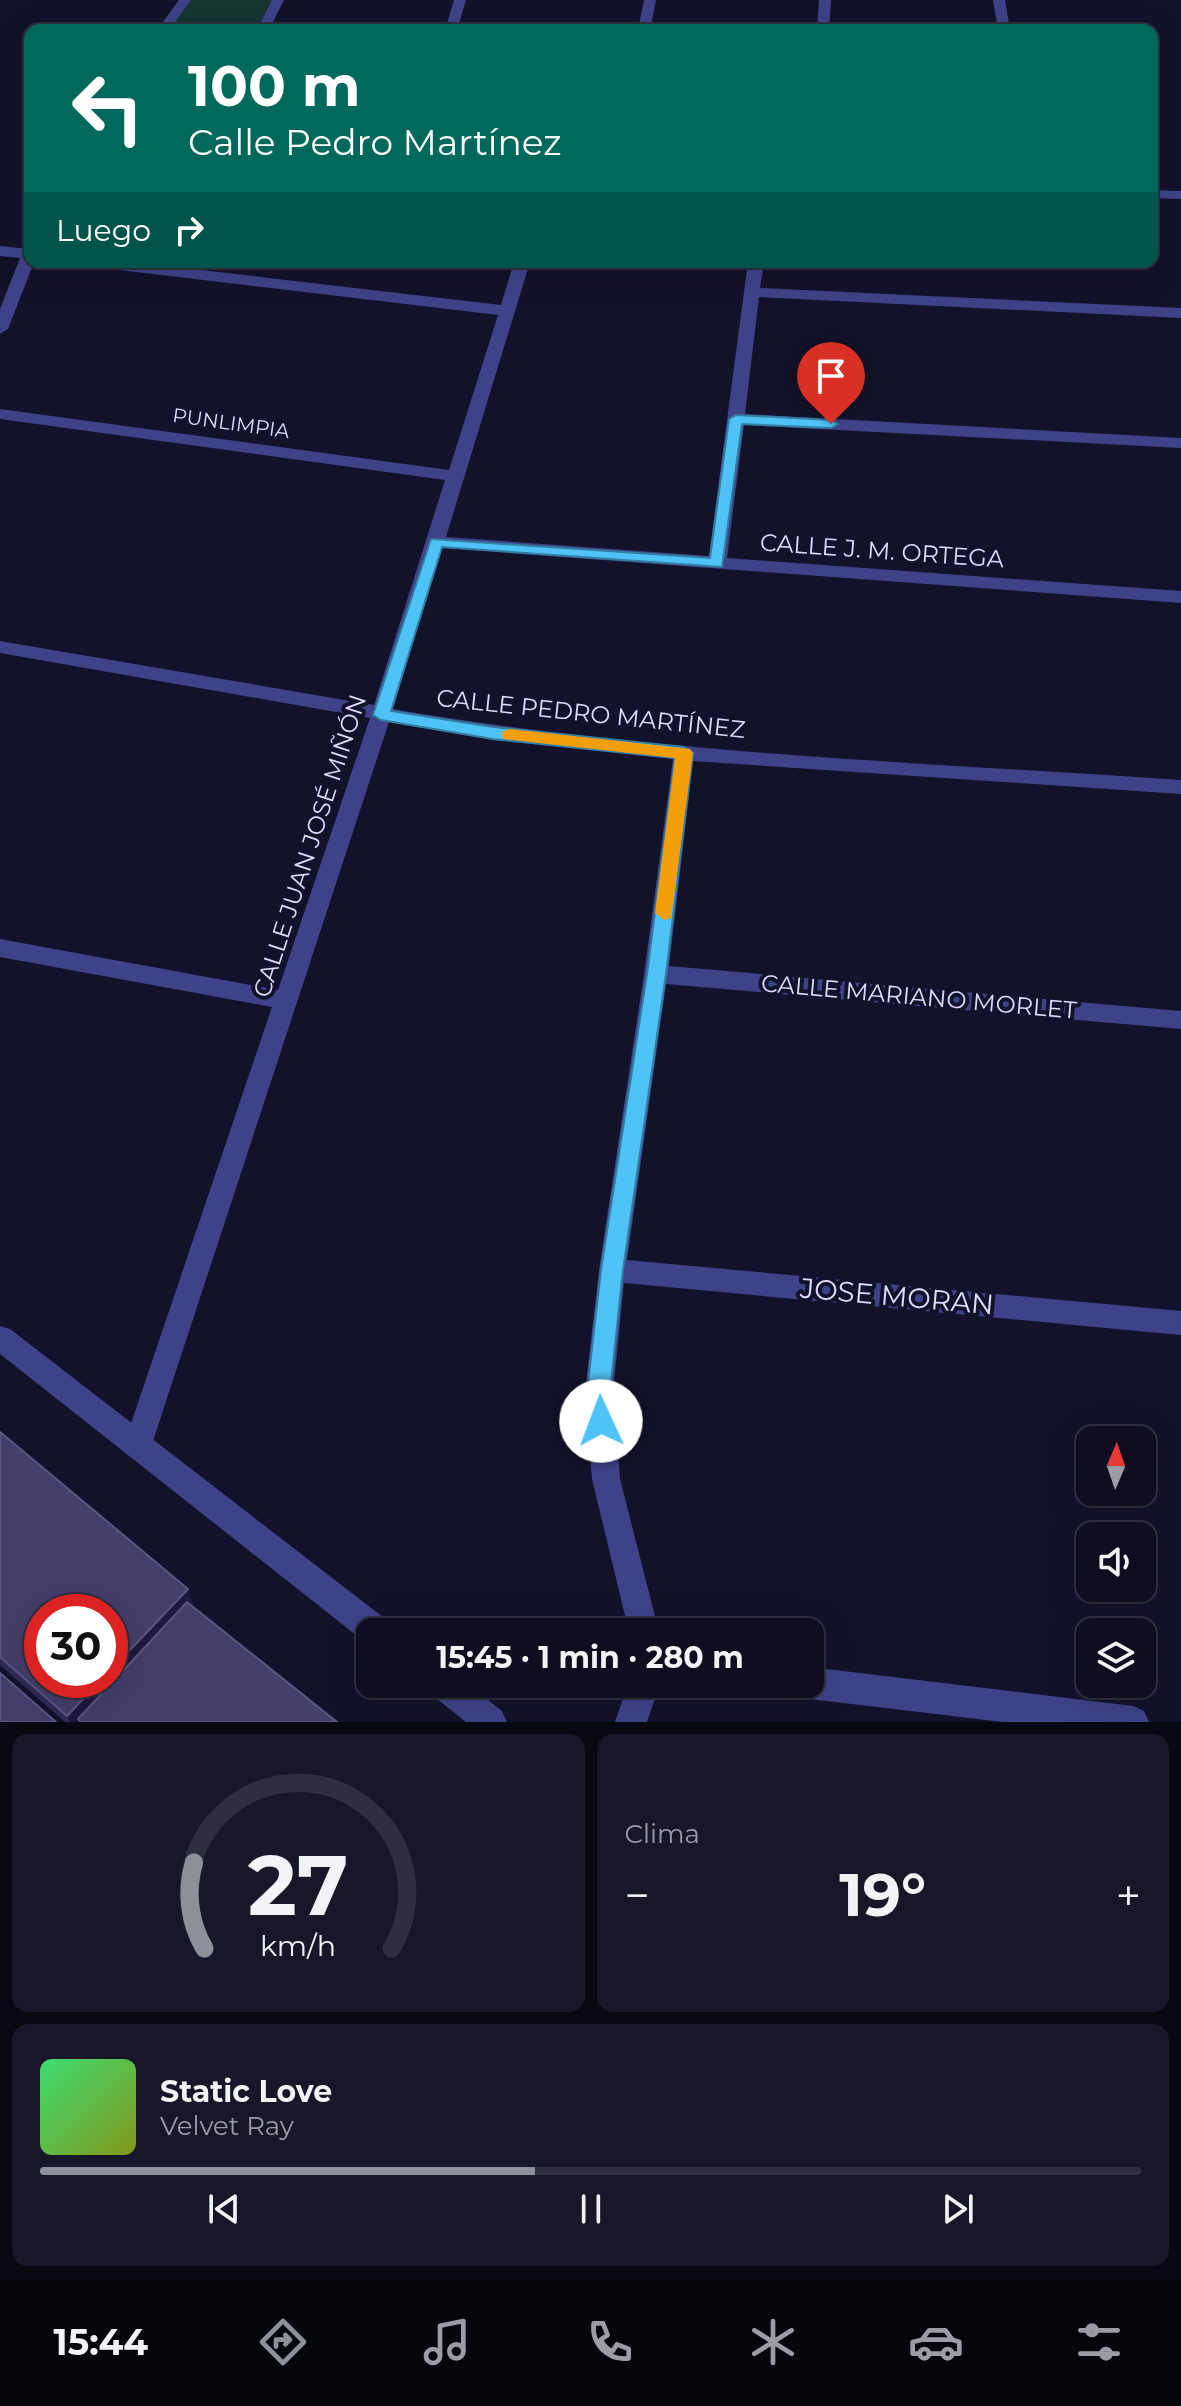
<!DOCTYPE html>
<html lang="es">
<head>
<meta charset="utf-8">
<style>
	body { margin:0; font-family:Montserrat,sans-serif; background:#171729; color:#f1f3f6; height:100vh; display:flex; flex-direction:column; font-size:30px; white-space:nowrap }
	* { box-sizing:border-box; margin:0 }
	p { font-size:26px; color:#9b9ca5 }
	.icon { flex:none; width:44px; height:44px; fill:none; stroke:currentColor; stroke-width:2; stroke-linecap:round; stroke-linejoin:round }
	.map { position:relative; height:1722px; overflow:hidden }
	.sheet { display:flex; flex-direction:column; gap:12px; padding:12px; background:#080812; flex:1 }
	.sheet>* { flex:none }
	.hud { position:absolute; left:24px; top:24px; width:1134px; height:244px; border-radius:16px; box-shadow:0 8px 32px #0002,0 0 0 2px #2e2e3e; background:#00695c; color:#fff; overflow:hidden }
	.needle { width:52px; rotate:2deg }
	.buttons { position:absolute; left:1076px; top:1426px; display:grid; gap:16px }
	.buttons a { display:grid; place-items:center; width:80px; height:80px; border-radius:16px; background:#0e0e20; box-shadow:0 8px 32px #0002,0 0 0 2px #2e2e3e; font-size:40px }
	.speed { position:absolute; left:24px; top:1594px; display:flex; gap:16px; font-size:40px; font-weight:700; text-align:center }
	.speed>* { display:grid; place-content:center; width:104px; height:104px; border-radius:50%; background:#0e0e20; box-shadow:0 8px 32px #0002,0 0 0 2px #2e2e3e; line-height:1 }
	.speed .limit { border:12px solid #d22; background:#fff; color:#111 }
	.pin { position:absolute; display:grid; place-items:center; width:68px; height:68px; color:#fff; margin:-82px -34px; border-radius:50% 50% 50% 0; rotate:-45deg; box-shadow:0 0 8px #0007 }
	.pin .icon { rotate:45deg }
	.me { position:absolute; width:88px; margin:-44px; rotate:358deg; stroke-linejoin:round; filter:drop-shadow(0 0 6px #0008) }
	.turn { display:flex; align-items:center; gap:28px; height:168px; padding:0 32px; font-size:36px }
	.turn .icon { width:104px; height:104px; stroke-width:2.5 }
	.turn b { display:block; font-size:56px; line-height:68px }
	.then { display:flex; align-items:center; height:76px; padding:0 32px; background:#0003; gap:16px; font-size:30px }
	.big { font-size:60px; font-weight:700; line-height:1.1 }
	.sheet .widget { flex:1; display:flex; flex-direction:column; justify-content:center; gap:12px; min-width:0; padding:0 28px; border-radius:16px; background:#171729 }
	.sheet .dial { align-items:center; gap:0 }
	.dial svg { height:208px; overflow:visible; fill:none; stroke:#2e2e3e; stroke-width:7; stroke-linecap:round; text-anchor:middle }
	.dial text { fill:#f1f3f6; stroke:none }
	.song { display:flex; align-items:center; gap:24px }
	.cover { width:96px; height:96px; border-radius:12px; background:linear-gradient(135deg,hsl(140 70% 55%),hsl(70 70% 35%)) }
	.played { height:8px; border-radius:4px; background:linear-gradient(90deg,#8c9099 45%,#2e2e3e 45%) }
	.keys { display:flex; justify-content:space-around; direction:ltr }
	.heat { display:flex; justify-content:space-between; align-items:center; font-size:44px; direction:ltr }
	.sheet .tiles { flex:1; display:grid; gap:12px; grid-template-columns:1fr 1fr }
	.widget:last-child { grid-column:span 2 }
	.trip { position:absolute; left:356px; top:1618px; width:468px; height:80px; border-radius:16px; background:#0e0e20; box-shadow:0 8px 32px #0002,0 0 0 2px #2e2e3e; font-weight:700; line-height:80px; text-align:center }
	.dock { display:flex; height:128px; justify-content:space-around; align-items:center; background:#06060d; color:#9b9ca5 }
	.dock .icon { width:56px; height:56px }
	.dock .active { color:#8c9099 }
	.dock b { font-size:36px; color:#f1f3f6 }
	.map>svg:first-child { display:block }
	.green { fill:#153531 }
	.lines { fill:none; stroke-linecap:round; stroke-linejoin:round }
	.minor { fill:#3e4389; fill-rule:evenodd }
	.tertiary { fill:#3e4389; fill-rule:evenodd }
	.wall { fill:#302b58 }
	.shaded-wall { fill:#1d193f }
	.building { fill:#433e6a; stroke:#5b5781; stroke-width:2 }
	.route { fill:#4fc3f7; stroke:#337fa1; stroke-width:2 }
	.slow { fill:#f59e0b }
	.labels { text-anchor:middle; stroke-width:8; stroke-linejoin:round; paint-order:stroke }
	.far-street-label { font-size:20px; fill:#dddcfe; stroke:#13122b }
	.street-label { font-size:24px; fill:#dddcfe; stroke:#13122b }
	.near-street-label { font-size:28px; fill:#dddcfe; stroke:#13122b }
</style>
</head>
<body>
<div class="map">
<svg width="1181" height="1722" viewBox="0 0 1181 1722">
	<rect width="100%" height="100%" fill="#13122b"/>
	<path class="green" d="M185 0H278L263 30H163Z"/>
	<g class="lines">
		<path class="minor" d="M179 0H191L169 30H157Z
			M272 0H284L269 30H257Z
			M454 0H466L457 30H445Z
			M644 0H656L650 30H638Z
			M819 0H831L829 30H817Z
			M993 0H1005L1010 30H998Z
			M1152 190 1181 191V199L1152 198Z
			M0 246 30 249V262H34L8 329 0 334V309L20 258 0 256Z
			M86 262H133L501 305 514 262H530L446 537 709 556 748 262H764L760 288 1181 308V318L759 297 745 414 1181 438V448L744 425 727 558 1181 591V603L442 548 393 709C653 754 918 762 1181 780V794L693 761 669 966 1181 1011V1029L666 984 627 1260 1181 1311V1335L624 1283 613 1392 620 1479 659 1632H629L592 1479 585 1392 599 1270 644 974 673 759 493 740 389 722 152 1444 148 1453 138 1457 128 1453 124 1444 272 1007 0 957V939L278 990 370 718 0 653V641L374 705 445 480 0 419V409L449 470 498 315 94 267Z
			M810 1667 1133 1706 1144 1711 1149 1722H1003L810 1699 799 1694 795 1684H810Z
			M628 1684H660L647 1722H615Z"/>
		<path class="tertiary" d="M0 1326 10 1329 388 1621 392 1632H370V1644L366 1643 0 1354Z
			M427 1684H468L502 1711 507 1722H466L432 1695Z"/>
	</g>
	<path class="wall" d="M0 1432 194 1606 193 1607 337 1722H65L0 1665Z"/>
	<path class="shaded-wall" d="M188 1589 194 1606 84 1722 78 1719 79 1722H70L67 1716 101 1680H110V1671Z"/>
	<path class="building" d="M0 1432 188 1589 110 1671V1612H42V1680H101L67 1716 0 1657Z
		M187 1602 337 1722H81L78 1719Z
		M0 1673 56 1722H0Z"/>
	<path class="route" d="M736 415 831 420 838 424 831 428 742 424 722 567 442 547 391 711 493 727 684 747 693 753 666 974 623 1270 610 1392 613 1421 609 1429 601 1432 593 1429 587 1392 601 1270 647 974 675 758 493 739 381 720 373 715 431 539 710 558 729 419Z"/>
	<path class="slow" d="M510 729 690 749 693 753 671 918 664 920 655 913 675 758 504 739 501 735 504 731Z"/>
	<g class="labels">
		<g class="far-street-label">
			<text transform="translate(231 423) rotate(8)" y="7">PUNLIMPIA</text>
		</g>
		<g class="street-label">
			<text transform="translate(882 551) rotate(4)" y="8">CALLE J. M. ORTEGA</text>
			<text transform="translate(591 714) rotate(6)" y="8">CALLE PEDRO MARTÍNEZ</text>
			<text transform="translate(310 846) rotate(-72)" y="8">CALLE JUAN JOSÉ MIÑÓN</text>
			<text transform="translate(919 997) rotate(5)" y="8">CALLE MARIANO MORLET</text>
		</g>
		<g class="near-street-label">
			<text transform="translate(897 1296) rotate(5)" y="10">JOSE MORAN</text>
		</g>
	</g>
</svg>
<div class="buttons">
<a><svg class="needle" viewBox="-14 -14 28 28"><path d="M0-13l5 13h-10z" fill="#e53935"/><path d="M0 13l5-13h-10z" fill="#9b9ca5"/></svg></a>
<a><svg class="icon" aria-label="sound" viewBox="0 0 24 24"><path d="M4 9h4l5-4v14l-5-4H4zM17 9q2 3 0 6"/></svg></a>
<a><svg class="icon" aria-label="layers" viewBox="0 0 24 24"><path d="M12 4l9 5-9 5-9-5zM3 14l9 5 9-5"/></svg></a>
</div>
<div class="speed"><div class="limit">30</div></div>
<div class="pin" style="left:831px;top:424px;background:#d93025"><svg class="icon" aria-label="arrive" viewBox="0 0 24 24"><path d="M6 21V4h12l-3 4 3 4H6"/></svg></div>
<svg class="me" style="left:601px;top:1421px" viewBox="-20 -20 40 40"><circle r="19" fill="#fff"/><path d="M0-13L10 11 0 6-10 11z" fill="#4fc3f7"/></svg>
<div class="trip">15:45 · 1 min · 280 m</div>
<div class="hud">
<div class="turn"><svg class="icon" aria-label="left" viewBox="0 0 24 24"><path d="M17 20v-9H6M10 6l-5 5 5 5"/></svg><div><b>100 m</b>Calle Pedro Martínez</div></div>
<div class="then">Luego<svg class="icon" aria-label="right" viewBox="0 0 24 24"><path d="M7 20v-9h11M14 6l5 5-5 5"/></svg></div>
</div>
</div>
<section class="sheet">
<div class="tiles">
<div class="widget dial"><svg viewBox="0 0 100 80">
<path d="M14 69A42 42 0 1 1 86 69"/>
<path d="M14 69A42 42 0 0 1 10 36" stroke="#8c9099"/>
<text x="50" y="56" font-size="32" font-weight="700">27</text>
<text x="50" y="72" font-size="11">km/h</text>
</svg></div>
<div class="widget"><p>Clima</p>
<div class="heat"><a>−</a><b class="big">19°</b><a>+</a></div>
</div>
<div class="widget">
<div class="song"><i class="cover"></i><div><b>Static Love</b><p>Velvet Ray</p></div></div>
<div class="played"></div>
<div class="keys"><svg class="icon" aria-label="previous" viewBox="0 0 24 24"><path d="M18 5L8 12l10 7zM5 5v14"/></svg><svg class="icon" aria-label="pause" viewBox="0 0 24 24"><path d="M8 5v14M16 5v14"/></svg><svg class="icon" aria-label="next" viewBox="0 0 24 24"><path d="M6 5l10 7-10 7zM19 5v14"/></svg></div>
</div>
</div>
</section>
<nav class="dock">
<b>15:44</b>
<svg class="icon active" aria-label="directions" viewBox="0 0 24 24"><path d="M12 3l9 9-9 9-9-9zM9 14v-3h6M13 9l2 2-2 2"/></svg>
<svg class="icon" aria-label="music" viewBox="0 0 24 24"><path d="M9 18V5l10-2v13"/><circle cx="6" cy="18" r="3"/><circle cx="16" cy="16" r="3"/></svg>
<svg class="icon" aria-label="phone" viewBox="0 0 24 24"><path d="M5 4h4l2 5-3 2q2 4 5 5l2-3 5 2v4C11 20 4 13 5 4z"/></svg>
<svg class="icon" aria-label="climate" viewBox="0 0 24 24"><path d="M12 3v18M4 7l16 10M4 17L20 7"/></svg>
<svg class="icon" aria-label="car" viewBox="0 0 24 24"><path d="M5 17H2v-5l4-1 3-4h7l3 4 3 1v5h-3M9 17h6M6 11h13"/><circle cx="7" cy="17" r="2"/><circle cx="17" cy="17" r="2"/></svg>
<svg class="icon" aria-label="filters" viewBox="0 0 24 24"><path d="M4 7h16M4 17h16"/><circle cx="9" cy="7" r="2"/><circle cx="15" cy="17" r="2"/></svg>
</nav>
</body>
</html>
